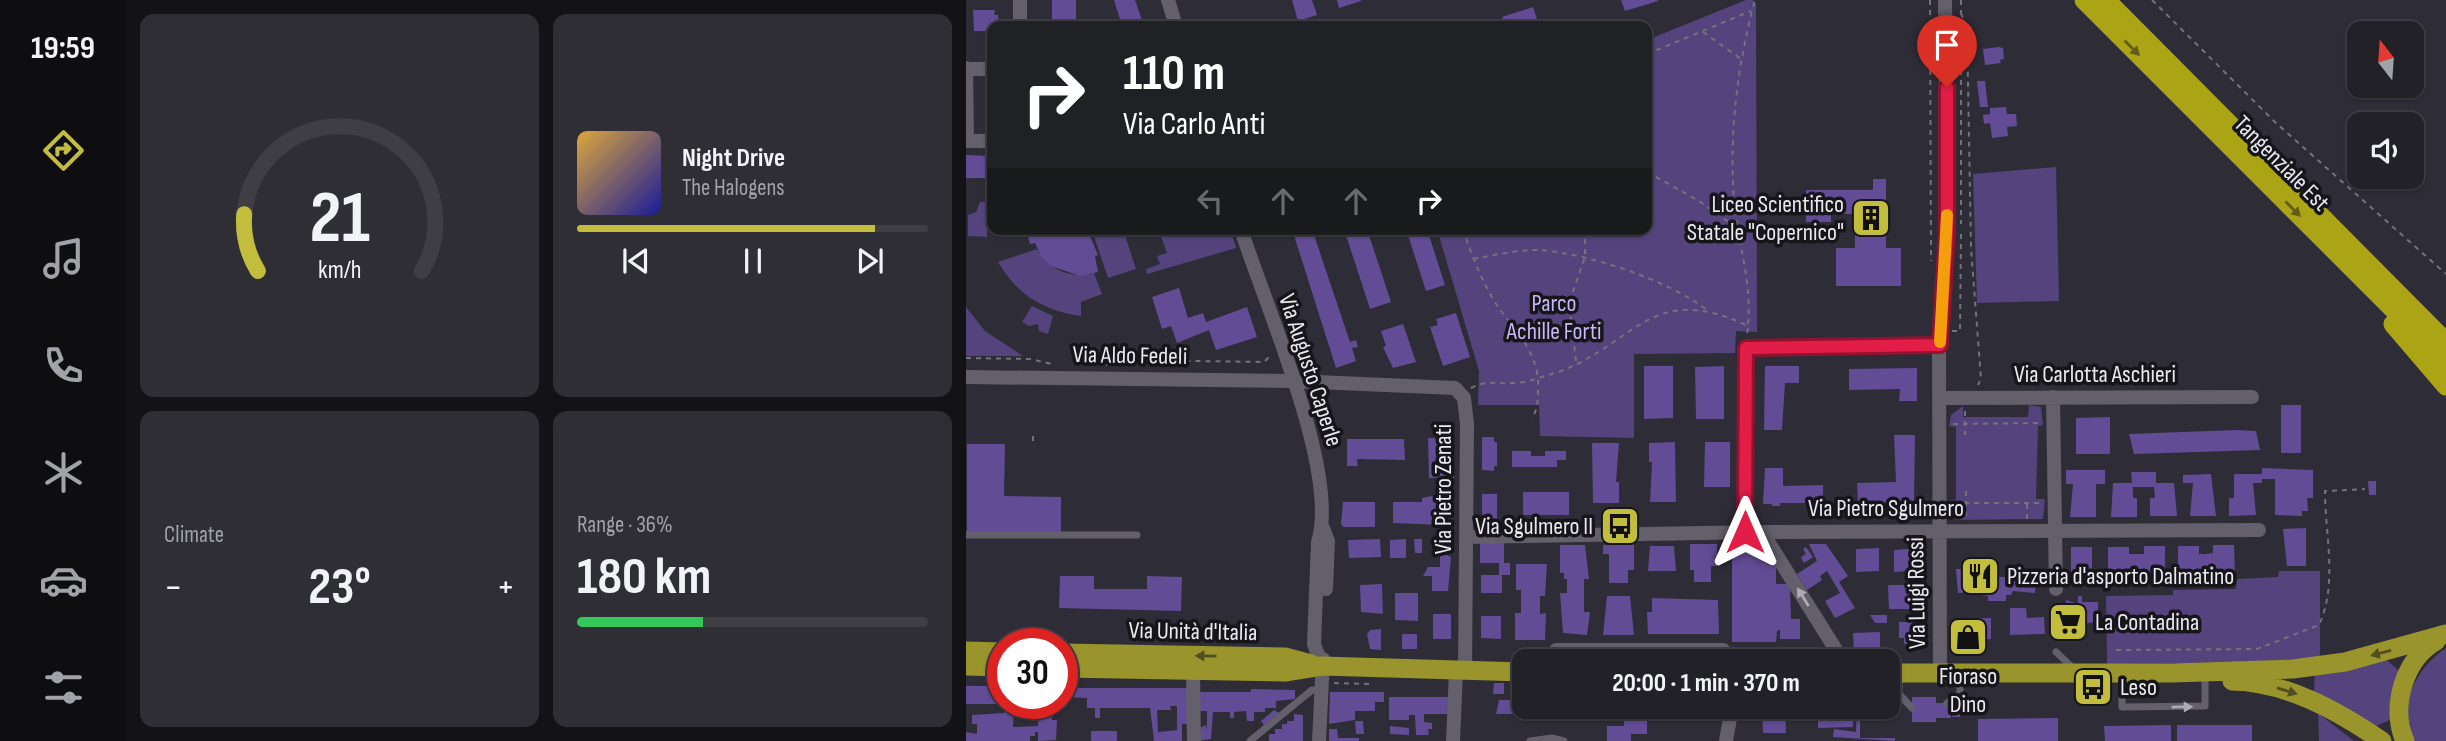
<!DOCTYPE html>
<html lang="en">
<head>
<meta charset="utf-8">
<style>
	body { margin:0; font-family:"Sofia Sans Condensed",sans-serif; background:#2e2e34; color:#f1f3f6; height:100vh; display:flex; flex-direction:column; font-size:26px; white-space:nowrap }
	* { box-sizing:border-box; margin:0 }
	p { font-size:23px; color:#a2a3a8 }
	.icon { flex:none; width:38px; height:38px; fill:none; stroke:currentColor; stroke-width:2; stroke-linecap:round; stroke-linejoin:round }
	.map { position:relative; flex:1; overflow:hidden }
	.side { display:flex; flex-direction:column; gap:14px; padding:14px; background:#131216; width:840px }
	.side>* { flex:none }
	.top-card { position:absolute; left:21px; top:21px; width:665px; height:214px; border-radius:14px; box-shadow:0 2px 5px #0004,0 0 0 2px #3f3e45; background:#202124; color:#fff; overflow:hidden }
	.needle { width:46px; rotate:343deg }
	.buttons { position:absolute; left:1381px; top:21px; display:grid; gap:14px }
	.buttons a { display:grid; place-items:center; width:77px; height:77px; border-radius:14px; background:#222128; box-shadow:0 2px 5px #0004,0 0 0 2px #3f3e45; font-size:35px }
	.speed { position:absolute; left:21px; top:628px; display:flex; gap:14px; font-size:35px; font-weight:700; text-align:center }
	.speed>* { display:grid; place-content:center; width:91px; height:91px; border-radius:50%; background:#222128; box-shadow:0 2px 5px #0004,0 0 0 2px #3f3e45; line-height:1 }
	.speed .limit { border:10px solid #d22; background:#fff; color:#111 }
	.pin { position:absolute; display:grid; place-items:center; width:60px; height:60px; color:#fff; margin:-72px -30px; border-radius:50% 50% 50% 0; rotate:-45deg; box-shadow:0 0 7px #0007 }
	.pin .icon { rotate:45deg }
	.me { position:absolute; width:77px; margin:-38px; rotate:0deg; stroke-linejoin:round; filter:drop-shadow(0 0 5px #0008) }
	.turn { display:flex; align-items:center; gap:24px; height:147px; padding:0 21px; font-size:32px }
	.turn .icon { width:91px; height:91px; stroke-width:2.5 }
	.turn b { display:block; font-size:49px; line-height:60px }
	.lanes { display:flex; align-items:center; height:66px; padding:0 21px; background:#0003; justify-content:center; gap:35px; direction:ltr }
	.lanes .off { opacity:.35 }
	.big { font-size:52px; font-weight:700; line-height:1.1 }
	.side .tile { flex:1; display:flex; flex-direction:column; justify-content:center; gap:10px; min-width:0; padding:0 24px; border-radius:14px; background:#2e2e34 }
	.side .dial { align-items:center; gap:0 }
	.dial svg { height:182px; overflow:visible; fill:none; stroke:#3f3e45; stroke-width:7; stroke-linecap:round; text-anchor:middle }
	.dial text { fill:#f1f3f6; stroke:none }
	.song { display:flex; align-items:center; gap:21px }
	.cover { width:84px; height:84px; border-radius:10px; background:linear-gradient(135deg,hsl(40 70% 55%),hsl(240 70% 35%)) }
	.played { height:7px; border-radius:4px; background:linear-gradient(90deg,#c3bd3e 85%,#3f3e45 85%) }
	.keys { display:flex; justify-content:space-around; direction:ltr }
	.heat { display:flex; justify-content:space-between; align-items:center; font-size:38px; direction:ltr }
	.charge { height:10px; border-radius:5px; background:linear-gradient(90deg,#34c759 36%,#3f3e45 0) }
	.side .tiles { flex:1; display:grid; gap:14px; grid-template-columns:repeat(2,1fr) }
	.trip { position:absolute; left:546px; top:649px; width:388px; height:70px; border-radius:14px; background:#222128; box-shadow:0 2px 5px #0004,0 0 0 2px #3f3e45; font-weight:700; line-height:70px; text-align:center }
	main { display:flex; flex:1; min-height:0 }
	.tabs { display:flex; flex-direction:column; width:126px; justify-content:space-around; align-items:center; background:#0e0d10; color:#a2a3a8 }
	.tabs .icon { width:49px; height:49px }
	.tabs .on { color:#c3bd3e }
	.tabs b { font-size:32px; color:#f1f3f6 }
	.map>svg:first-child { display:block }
	.green { fill:#54437d }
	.building { fill:#624c96; fill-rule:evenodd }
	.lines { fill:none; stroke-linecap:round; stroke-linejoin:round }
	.path { stroke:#74727b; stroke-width:2; stroke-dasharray:5 5; stroke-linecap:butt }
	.service { stroke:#63606c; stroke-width:7 }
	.minor { stroke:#63606c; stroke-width:14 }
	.primary { stroke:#99942b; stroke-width:19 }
	.trunk { stroke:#aba516; stroke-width:19 }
	.oneway { fill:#605d18 }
	.oneway2 { fill:#adabb5 }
	.oneway3 { fill:#514e22 }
	.route-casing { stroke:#92132f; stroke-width:18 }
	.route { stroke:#e11d48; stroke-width:12 }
	.slow { stroke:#f59e0b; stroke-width:12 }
	.labels { text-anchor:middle; stroke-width:7; stroke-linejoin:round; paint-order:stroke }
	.street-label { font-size:24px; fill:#eae9f0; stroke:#16151a }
	.poi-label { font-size:24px; fill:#eae9f0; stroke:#16151a; text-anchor:start }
	.park-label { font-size:24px; fill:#c6b7f6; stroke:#16151a }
</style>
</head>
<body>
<main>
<nav class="tabs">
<b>19:59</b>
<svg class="icon on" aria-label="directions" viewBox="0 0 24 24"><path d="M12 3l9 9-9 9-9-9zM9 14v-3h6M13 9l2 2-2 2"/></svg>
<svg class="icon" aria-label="music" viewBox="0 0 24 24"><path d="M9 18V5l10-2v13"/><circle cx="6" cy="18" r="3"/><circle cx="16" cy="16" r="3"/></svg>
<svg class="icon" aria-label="phone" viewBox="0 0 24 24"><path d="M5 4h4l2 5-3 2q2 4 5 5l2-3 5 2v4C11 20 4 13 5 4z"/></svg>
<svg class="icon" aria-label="climate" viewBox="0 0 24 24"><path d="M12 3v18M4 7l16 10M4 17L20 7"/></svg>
<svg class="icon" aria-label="car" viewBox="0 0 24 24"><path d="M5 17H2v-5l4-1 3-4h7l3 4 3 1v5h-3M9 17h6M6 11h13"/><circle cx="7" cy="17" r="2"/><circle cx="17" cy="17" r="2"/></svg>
<svg class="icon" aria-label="filters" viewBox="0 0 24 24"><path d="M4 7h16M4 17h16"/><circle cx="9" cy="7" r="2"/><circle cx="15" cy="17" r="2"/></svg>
</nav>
<section class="side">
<div class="tiles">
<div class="tile dial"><svg viewBox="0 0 100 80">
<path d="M14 69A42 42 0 1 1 86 69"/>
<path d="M14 69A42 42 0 0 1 8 44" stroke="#c3bd3e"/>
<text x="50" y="56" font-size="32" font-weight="700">21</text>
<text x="50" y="72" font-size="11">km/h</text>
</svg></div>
<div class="tile">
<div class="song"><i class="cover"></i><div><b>Night Drive</b><p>The Halogens</p></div></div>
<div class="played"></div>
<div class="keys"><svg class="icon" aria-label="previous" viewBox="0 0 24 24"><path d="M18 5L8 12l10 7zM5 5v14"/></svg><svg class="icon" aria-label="pause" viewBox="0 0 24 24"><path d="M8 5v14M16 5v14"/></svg><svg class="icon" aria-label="next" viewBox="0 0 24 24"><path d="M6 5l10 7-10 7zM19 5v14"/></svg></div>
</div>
<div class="tile"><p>Climate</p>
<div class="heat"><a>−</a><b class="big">23°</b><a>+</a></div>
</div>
<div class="tile"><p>Range · 36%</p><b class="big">180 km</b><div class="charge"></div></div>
</div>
</section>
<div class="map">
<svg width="1480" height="741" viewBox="0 0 1480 741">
	<rect width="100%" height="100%" fill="#2e2c36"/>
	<path class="green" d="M780 0H787L790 4 791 332 770 331 769 353 668 354V438L574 436 573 405H512L513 371 471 229H681V40Z
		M1090 167 1093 301 1011 303 1007 174Z
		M14 202H22L21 237 2 236V215L10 212Z
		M157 229 170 269 142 278 126 230Z
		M183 229H264L270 248 181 274 180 269 194 264 191 256 201 253 193 231 184 233Z
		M71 249C84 270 104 279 128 273L136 294 115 302V316C78 311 51 295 32 262Z
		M66 306 87 316 82 334 73 331 72 324 63 326 56 322Z
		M0 307 19 331 57 356H0Z
		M1063 405 1075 407 1077 425 1072 426 1070 499H1079L1077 519 990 520 983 511V500H990V427L983 426 985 415 997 406V417H1062Z
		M1313 571H1354V661L1141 664 1140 596 1207 595V590L1270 589 1271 579 1312 577Z
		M1480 648V741H1449C1427 709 1452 666 1480 648Z
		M1420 659 1433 671 1426 719 1406 728 1348 691 1349 671Z
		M1352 713 1388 741H1353Z"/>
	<path class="building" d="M86 0H110V25L86 26Z
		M148 0H169L178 26H156Z
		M326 0H346L351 15 332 21Z
		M371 0H395V1L373 8Z
		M655 0H692V1L659 11Z
		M567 7 573 26H539L536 17Z
		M7 10H29L28 15H32L33 26H26V31H8Z
		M1033 47 1037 48 1038 59 1034 60 1035 63 1019 65 1017 49Z
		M1011 81H1019L1022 107H1014Z
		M1040 107 1041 114H1050L1051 126 1041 127 1042 136 1026 138 1024 123 1018 124 1017 115 1024 114V108Z
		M0 155 26 156V178H0Z
		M907 179H920V248H935V286H870V248H889V214H865V222H840V190H907Z
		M60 229H121L132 255 129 256 132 272 114 276 85 266 75 256 69 243 64 244Z
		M326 229H346L384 342 390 340 392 347 386 348 390 361 370 368Z
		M378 229H401L425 302 404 309Z
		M440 229H461L479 285 460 291Z
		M213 288 222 318 237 313 240 322 281 307 291 337 250 350 243 330 211 343 205 326 196 329 186 297Z
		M490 313 504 357 477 366 464 327 472 325 470 319Z
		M437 324 450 362 427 368 417 347 420 346 415 331Z
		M678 366H707V418L678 419Z
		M758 366V419H730L729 367Z
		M799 366H833V383H819L816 430H798Z
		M951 368V401H933L934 389 883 390V369Z
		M1315 405H1335V453H1315Z
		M1144 417V454H1110V418Z
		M1270 430 1290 431 1294 450 1168 454 1163 434Z
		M928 435H949L948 502 892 503 891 483 930 482Z
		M516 437H528V442H531V466H528V471L516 470Z
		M462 438 483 439V463H479V469H488V478H463Z
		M381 439H438L439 460 391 459 392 466H381Z
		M709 442 710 502H684L686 462H683V443Z
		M739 442H764V487H738Z
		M626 443H653L650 482H653V503H627Z
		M1 444H39L38 496 95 497V533L1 532Z
		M546 451H565V456H579V451H600V460H591V467H546Z
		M799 468H817V486L857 485V503H814V506H806V504H797Z
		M1296 468 1347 470V498H1341L1342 511H1336V516L1309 515V479H1296V483H1287L1290 515 1263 516V498H1268V474H1296Z
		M1100 470H1139V484H1130V517H1104L1107 484H1100Z
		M1165 472H1190V483H1208L1211 516H1184V498H1189L1188 487H1167V498H1171V517H1145L1147 483H1166Z
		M1245 474 1250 516H1224L1227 483H1217V475Z
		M1402 481H1410V495H1403Z
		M557 492H603V515H557Z
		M516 494H531V519L516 518Z
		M466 496H485V515H476V525L427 523V502H456V498Z
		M377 502H409V527H377L375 524Z
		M1340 528V566H1321L1317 529Z
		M414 539 415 557 383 558 382 540Z
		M440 539V558H424V540Z
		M448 539H456V553H449Z
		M766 539H796L810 559V584H824L825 619H834V639H814V630L811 631 810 642H766Z
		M538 542V563H544V575H536V593H515V575H533V563H514V543Z
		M668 544V570H662V583H643V554H637V545Z
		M724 544H751V566H745V582H728V570H724Z
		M843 544H860L882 576 873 582 889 608 869 618 859 601 874 593 861 571 854 576 856 580 841 590 831 574 851 561Z
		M594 545H619L623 579H618V612H624L621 635 597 633 594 593H601V579H598V573H594Z
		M1247 545H1268L1269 578H1254V573H1227V578H1212V546H1233V554H1239L1247 553Z
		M481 546 484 548 479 554 485 557 482 591H466V576H457L462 567H474V557Z
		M684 546H708L710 571H682Z
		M1178 546H1199V578H1184V573L1157 574V579H1142V547H1163V554H1178Z
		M840 547 847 557 838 563 835 557 840 554 837 549Z
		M1105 547H1126V579H1105Z
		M913 548V571L890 572V549Z
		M955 548V570L928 572V550Z
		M550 564H581L579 596H574V614L580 613 579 640H549V613H555V590H550Z
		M990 569H1022V577H1040L1039 569H1071L1069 593 1047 591 1045 595H1040V601H1022V596L1016 595 1014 591 992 593Z
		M94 576H128V589H181V576L216 577 215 611 93 608Z
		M416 584 417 614 395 612 394 585Z
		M922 585H957V609H923Z
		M429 593H452V621L429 620Z
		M641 596H664L668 635H637Z
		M1112 596H1116V602H1132V622L1100 625V600L1112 604Z
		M686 598 752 600 753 634H682L681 612H686Z
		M1044 608H1060L1061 618 1078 617 1079 634 1044 635Z
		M467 614H485V639H467Z
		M904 615H921V623H909Z
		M515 616H535V639L515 638Z
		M1025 618V639L992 642 990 619Z
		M933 622H952V629H957V643L938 644V638H933Z
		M415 629V650L404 649 401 634 404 630Z
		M914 632V652H888L887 633Z
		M436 634H451V649H436Z
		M528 683H538V694H527Z
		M0 686H30V704H0Z
		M96 688H222V724H216V741H188L184 708H134V718H129V708H121V698L96 697ZM204 706H211V730L192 732 191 710H205Z
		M285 689 329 690V699L310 701V708H299V712H288V721H281L280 711 268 712V718H264V712H247L245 739 232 741V729L240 725 241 731V711H232V692H285Z
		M364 692H418V702H409V711H389V720L363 724Z
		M423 697H482V714H458V722L466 723V729H462L463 735H450L449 715H443V720H423Z
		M946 697H970V703H985V718H970V722H946Z
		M533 700H550L549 714H530Z
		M38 704H48L47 727 72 726V710H81V704H85L86 720H91L90 740 72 741V732H69V736H64V741H0V732L11 734V724H6V715L38 713Z
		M986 705H994V717H986Z
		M658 707H681V734H665V741H641V726H658Z
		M796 707H819L820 733H797Z
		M847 707H888L887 727 852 728V720H845Z
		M891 707H894V738H929V741L867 737 868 729 890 732Z
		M308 710 313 713 298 725 295 721Z
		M328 714 337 715V741H303V734H309V729H316V724H321V721H328Z
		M1092 718V741H1012V719Z
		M389 721H397L398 734H390Z
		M1205 725V741H1139L1138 726Z
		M1211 725H1286V741H1211Z
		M424 726 443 728V735L424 734Z
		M363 729H371L372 738H393V741H363Z
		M125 731H151V741H125Z"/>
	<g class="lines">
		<path class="path" d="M964 0 965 261
			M995 0V224
			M1186 0 1310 123 1480 274
			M995 13 1001 28 1005 248 1015 379 1012 385
			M737 32 775 59
			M681 54 785 11
			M681 172 733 201 771 228
			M497 229C505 253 514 277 527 299 545 329 574 350 572 388 572 400 572 408 566 419
			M507 259C528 255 550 250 572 250 621 253 702 280 741 310
			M782 324C786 282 772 244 768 202 763 133 771 67 789 0
			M986 331H994L995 233
			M0 358 64 359 86 364
			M610 361 603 303 619 257V229
			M140 365 164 360 298 362 305 355
			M505 388C520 380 530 384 547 383 561 383 575 377 589 373 668 347 683 279 782 326L781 336
			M999 411V435
			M987 424 1076 423
			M67 441V433
			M1000 491V518
			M988 503H1077
			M1061 504V519
			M1150 650 1291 649 1353 625C1372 584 1359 535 1359 491L1399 489
			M368 683 405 684"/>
		<path class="service" d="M0 535H171
			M1090 652 1107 668
			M933 674V694L946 708
			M1156 674V707L1239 706V680
			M981 703 994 693V676
			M644 707H658
			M284 741 346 690H355
			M564 741 586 738 598 741"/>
		<path class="minor" d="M54 0V26
			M202 0 210 26
			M0 68 1 141
			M2 69H26
			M0 141H26
			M275 229C298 303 374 472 352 542L348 644 356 666
			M0 377 327 381 489 388 498 398 501 424 499 672
			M1087 397 1090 589
			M974 398 1286 397
			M357 528 362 541 360 589
			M779 532 780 348 973 345
			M796 532 877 661
			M500 537 796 532 1293 530
			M588 662 590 650H757L761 654 873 655
			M227 671 228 741
			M974 673 973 345 981 232 979 0
			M353 741 357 659
			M487 741 490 672
			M760 741 766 707"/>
		<path class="primary" d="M0 651 37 652
			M96 653 319 657 345 664
			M0 666 37 667
			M96 668 319 672 356 666 558 672
			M922 673H1206L1327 669 1379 662 1480 634
			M1266 681C1321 682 1372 711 1416 741
			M1439 741C1424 708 1438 659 1470 641"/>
		<path class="trunk" d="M1118 0 1480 362
			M1140 0 1480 342
			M1427 324 1480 386"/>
	</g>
	<defs><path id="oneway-solid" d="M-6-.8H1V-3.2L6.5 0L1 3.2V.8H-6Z" transform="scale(1.75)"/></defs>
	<g class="oneway">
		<use href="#oneway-solid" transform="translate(1166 48) rotate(45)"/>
		<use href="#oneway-solid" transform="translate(1327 209) rotate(45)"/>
	</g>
	<g class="oneway2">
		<use href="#oneway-solid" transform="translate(837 597) rotate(-122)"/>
		<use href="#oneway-solid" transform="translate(1216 707) rotate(-1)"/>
	</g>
	<g class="oneway3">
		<use href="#oneway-solid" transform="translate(1415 653) rotate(165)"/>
		<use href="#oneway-solid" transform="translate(240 656) rotate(-179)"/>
		<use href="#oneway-solid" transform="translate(1321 691) rotate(17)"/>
	</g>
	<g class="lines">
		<g class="route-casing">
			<path id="route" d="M779 532 780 348 974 345 981 232V87"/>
		</g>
		<use href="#route" class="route"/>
		<path class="slow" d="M974 342 981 215"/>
	</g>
	<defs>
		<g id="building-square" transform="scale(2.0125)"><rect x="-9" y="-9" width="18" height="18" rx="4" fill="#c3bd3e" stroke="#16151a"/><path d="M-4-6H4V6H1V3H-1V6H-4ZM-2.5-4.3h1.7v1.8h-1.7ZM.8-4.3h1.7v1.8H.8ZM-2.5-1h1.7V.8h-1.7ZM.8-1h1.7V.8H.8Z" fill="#111"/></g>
		<g id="bus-square" transform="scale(2.0125)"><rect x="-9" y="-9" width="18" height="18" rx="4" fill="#c3bd3e" stroke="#16151a"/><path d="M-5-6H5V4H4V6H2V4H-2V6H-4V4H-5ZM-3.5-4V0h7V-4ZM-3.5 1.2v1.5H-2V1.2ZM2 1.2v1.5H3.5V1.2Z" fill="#111"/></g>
		<g id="restaurant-square" transform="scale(2.0125)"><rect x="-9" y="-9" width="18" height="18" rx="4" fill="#c3bd3e" stroke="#16151a"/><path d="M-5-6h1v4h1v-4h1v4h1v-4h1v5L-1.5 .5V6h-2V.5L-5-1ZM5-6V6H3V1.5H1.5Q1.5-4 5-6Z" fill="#111"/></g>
		<g id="supermarket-square" transform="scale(2.0125)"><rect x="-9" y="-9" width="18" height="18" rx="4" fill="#c3bd3e" stroke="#16151a"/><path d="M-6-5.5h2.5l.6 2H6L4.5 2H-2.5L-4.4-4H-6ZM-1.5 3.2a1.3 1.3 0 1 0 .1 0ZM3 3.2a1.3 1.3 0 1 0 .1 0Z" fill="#111"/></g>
		<g id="shop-square" transform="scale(2.0125)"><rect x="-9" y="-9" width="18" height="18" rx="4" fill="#c3bd3e" stroke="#16151a"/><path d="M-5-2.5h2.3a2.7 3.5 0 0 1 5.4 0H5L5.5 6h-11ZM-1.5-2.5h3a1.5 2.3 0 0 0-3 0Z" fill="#111"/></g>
	</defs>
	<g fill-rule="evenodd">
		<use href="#building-square" x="905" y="218"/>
		<use href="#bus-square" x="654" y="526"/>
		<use href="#restaurant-square" x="1014" y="576"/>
		<use href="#supermarket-square" x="1102" y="622"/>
		<use href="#shop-square" x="1002" y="637"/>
		<use href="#bus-square" x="1127" y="687"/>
	</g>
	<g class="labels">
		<g class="street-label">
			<text transform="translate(1316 163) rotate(45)" y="8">Tangenziale Est</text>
			<text transform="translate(164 355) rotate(1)" y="8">Via Aldo Fedeli</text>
			<text transform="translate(345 370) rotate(72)" y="8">Via Augusto Caperle</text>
			<text x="1129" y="382">Via Carlotta Aschieri</text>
			<text transform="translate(477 489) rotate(-90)" y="8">Via Pietro Zenati</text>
			<text x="920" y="516">Via Pietro Sgulmero</text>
			<text transform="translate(950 593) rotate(-91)" y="8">Via Luigi Rossi</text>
			<text transform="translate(227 631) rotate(1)" y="8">Via Unità d'Italia</text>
		</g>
		<g class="poi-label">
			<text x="878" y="212" text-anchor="end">Liceo Scientifico<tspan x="878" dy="28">Statale "Copernico"</tspan></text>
			<text x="627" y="534" text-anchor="end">Via Sgulmero II</text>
			<text x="1041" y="584">Pizzeria d'asporto Dalmatino</text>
			<text x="1129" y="630">La Contadina</text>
			<text x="1002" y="684" text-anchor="middle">Fioraso<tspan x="1002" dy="28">Dino</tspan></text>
			<text x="1154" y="695">Leso</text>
		</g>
		<g class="park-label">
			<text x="588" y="311">Parco<tspan x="588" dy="28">Achille Forti</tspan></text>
		</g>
	</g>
</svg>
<div class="buttons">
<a><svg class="needle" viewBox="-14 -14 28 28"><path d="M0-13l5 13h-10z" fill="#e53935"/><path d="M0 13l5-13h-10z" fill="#a2a3a8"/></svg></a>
<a><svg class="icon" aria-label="sound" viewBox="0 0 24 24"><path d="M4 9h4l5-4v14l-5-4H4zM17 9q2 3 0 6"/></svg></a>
</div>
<div class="speed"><div class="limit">30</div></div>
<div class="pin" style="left:981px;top:87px;background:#d93025"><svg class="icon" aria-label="arrive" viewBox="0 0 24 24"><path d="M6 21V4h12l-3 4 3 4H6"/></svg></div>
<svg class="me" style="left:779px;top:532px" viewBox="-20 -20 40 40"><path d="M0-17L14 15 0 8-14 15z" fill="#e11d48" stroke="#fff" stroke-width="4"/></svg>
<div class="trip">20:00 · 1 min · 370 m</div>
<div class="top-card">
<div class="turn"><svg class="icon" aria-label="right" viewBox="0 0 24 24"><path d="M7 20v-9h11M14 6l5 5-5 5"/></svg><div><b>110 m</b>Via Carlo Anti</div></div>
<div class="lanes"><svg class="icon off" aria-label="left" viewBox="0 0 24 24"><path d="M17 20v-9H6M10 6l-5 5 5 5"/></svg><svg class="icon off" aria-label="ahead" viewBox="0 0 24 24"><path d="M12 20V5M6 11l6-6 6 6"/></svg><svg class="icon off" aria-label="ahead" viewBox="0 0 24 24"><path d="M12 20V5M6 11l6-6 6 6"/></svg><svg class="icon" aria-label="right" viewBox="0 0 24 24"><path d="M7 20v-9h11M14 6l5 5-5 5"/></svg></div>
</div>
</div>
</main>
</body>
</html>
